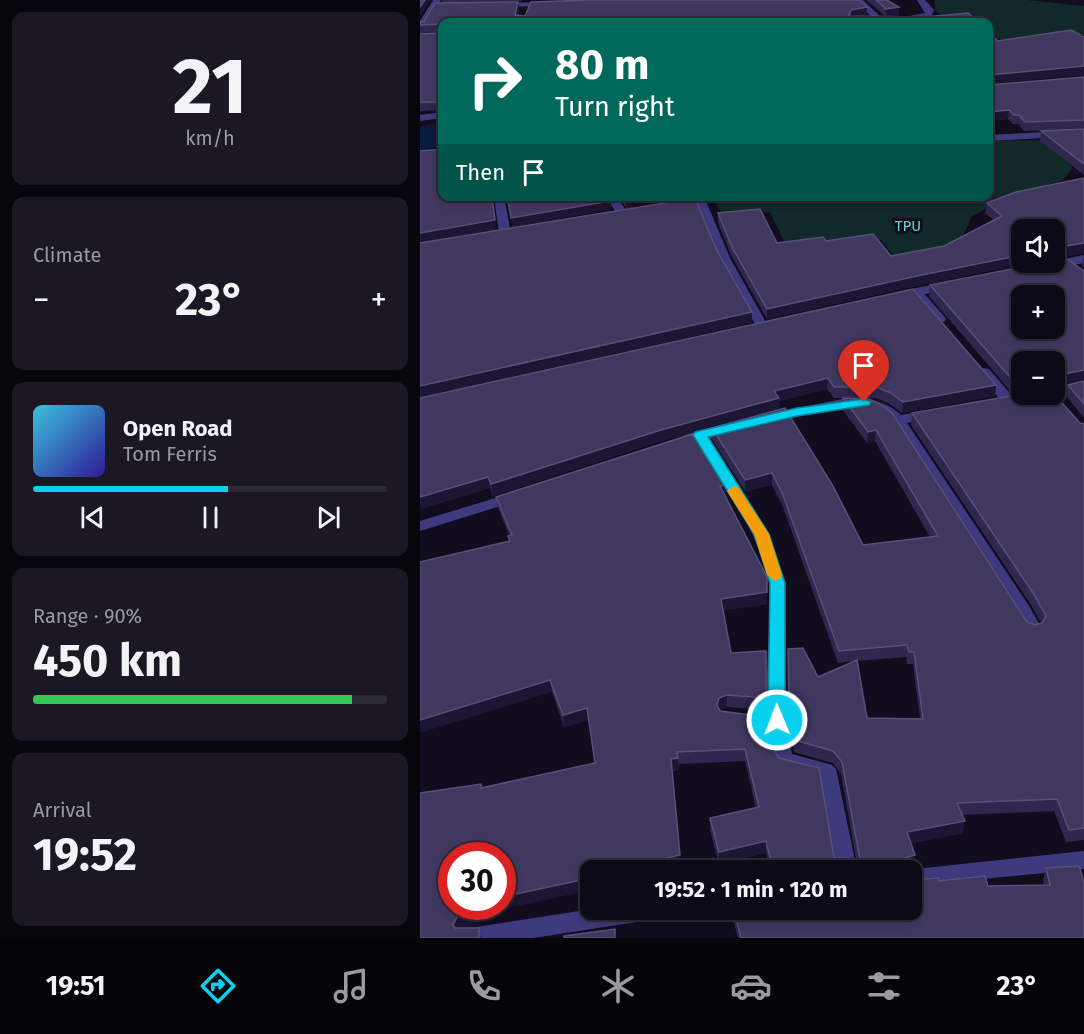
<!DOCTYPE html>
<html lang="en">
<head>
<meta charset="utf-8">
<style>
	body { margin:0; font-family:"Fira Sans",sans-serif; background:#1b1824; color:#f1f3f6; height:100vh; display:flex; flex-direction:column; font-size:22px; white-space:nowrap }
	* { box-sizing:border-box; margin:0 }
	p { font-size:20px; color:#9a9aa1 }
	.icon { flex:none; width:33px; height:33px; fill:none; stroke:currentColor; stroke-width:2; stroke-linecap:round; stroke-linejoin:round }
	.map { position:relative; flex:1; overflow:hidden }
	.details { display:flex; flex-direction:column; gap:12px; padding:12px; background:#07060d; width:420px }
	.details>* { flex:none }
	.hud { position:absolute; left:18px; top:18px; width:555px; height:183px; border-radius:12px; box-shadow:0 3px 9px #0003,0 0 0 2px #2d2b36; background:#00695c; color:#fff; overflow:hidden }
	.buttons { position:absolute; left:591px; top:219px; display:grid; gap:12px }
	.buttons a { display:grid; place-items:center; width:54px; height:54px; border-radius:12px; background:#0d0a17; box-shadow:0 3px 9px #0003,0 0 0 2px #2d2b36; font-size:30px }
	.speed { position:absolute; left:18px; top:842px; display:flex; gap:12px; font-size:30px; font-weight:700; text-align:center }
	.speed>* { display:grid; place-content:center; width:78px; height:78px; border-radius:50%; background:#0d0a17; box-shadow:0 3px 9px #0003,0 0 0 2px #2d2b36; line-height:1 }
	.speed .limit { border:9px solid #d22; background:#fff; color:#111 }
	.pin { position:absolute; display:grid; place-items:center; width:51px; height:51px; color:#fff; margin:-62px -26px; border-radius:50% 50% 50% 0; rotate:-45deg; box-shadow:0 0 6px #0007 }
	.pin .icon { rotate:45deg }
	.me { position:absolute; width:66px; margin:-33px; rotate:359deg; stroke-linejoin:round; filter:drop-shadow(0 0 4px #0008) }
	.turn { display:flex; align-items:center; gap:21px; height:126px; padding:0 18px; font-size:27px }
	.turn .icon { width:78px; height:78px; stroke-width:2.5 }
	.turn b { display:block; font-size:42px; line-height:51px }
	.then { display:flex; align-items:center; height:57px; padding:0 18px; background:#0003; gap:12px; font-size:22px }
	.big { font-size:45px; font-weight:700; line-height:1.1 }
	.details .tile { flex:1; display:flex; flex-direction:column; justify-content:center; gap:9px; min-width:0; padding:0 21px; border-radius:12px; background:#1b1824 }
	.details .dial { align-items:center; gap:0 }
	.dial b { font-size:78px; line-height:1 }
	.song { display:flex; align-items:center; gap:18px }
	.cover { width:72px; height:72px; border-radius:9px; background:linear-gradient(135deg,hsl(190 70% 55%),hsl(250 70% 35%)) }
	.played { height:6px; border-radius:3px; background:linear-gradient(90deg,#08d1ef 55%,#2d2b36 55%) }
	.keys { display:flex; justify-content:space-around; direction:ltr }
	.heat { display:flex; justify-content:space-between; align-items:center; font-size:33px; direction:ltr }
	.charge { height:9px; border-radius:4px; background:linear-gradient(90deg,#34c759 90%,#2d2b36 0) }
	.trip { position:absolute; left:160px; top:860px; width:342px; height:60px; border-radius:12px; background:#0d0a17; box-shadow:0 3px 9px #0003,0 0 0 2px #2d2b36; font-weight:700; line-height:60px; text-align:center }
	.menu { display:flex; height:96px; justify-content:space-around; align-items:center; background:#050409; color:#9a9aa1 }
	.menu .icon { width:42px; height:42px }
	.menu .current { color:#08d1ef }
	.menu b { font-size:27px; color:#f1f3f6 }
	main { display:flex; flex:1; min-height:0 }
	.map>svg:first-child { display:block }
	.green { fill:#112929 }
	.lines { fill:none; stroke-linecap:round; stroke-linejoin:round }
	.river { fill:#0b1b3b; fill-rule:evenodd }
	.minor { fill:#3e3a7d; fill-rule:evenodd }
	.tertiary { fill:#3e3a7d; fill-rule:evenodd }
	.wall { fill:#2f274d; fill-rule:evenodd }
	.shaded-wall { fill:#1c1533 }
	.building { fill:#413860; stroke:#585079; stroke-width:1.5; fill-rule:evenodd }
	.route { fill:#08d1ef; stroke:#05889b; stroke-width:1.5 }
	.slow { fill:#f59e0b }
	.labels { text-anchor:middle; stroke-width:6; stroke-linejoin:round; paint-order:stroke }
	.far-park-label { font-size:15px; fill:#5cdbbf; stroke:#110d1f }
</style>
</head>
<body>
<main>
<section class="details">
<div class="tile dial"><b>21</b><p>km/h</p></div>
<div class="tile"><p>Climate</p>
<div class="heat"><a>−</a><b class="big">23°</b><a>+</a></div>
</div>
<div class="tile">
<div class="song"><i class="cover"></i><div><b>Open Road</b><p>Tom Ferris</p></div></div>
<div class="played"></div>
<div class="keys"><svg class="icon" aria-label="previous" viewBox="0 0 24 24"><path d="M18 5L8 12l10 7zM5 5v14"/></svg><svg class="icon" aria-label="pause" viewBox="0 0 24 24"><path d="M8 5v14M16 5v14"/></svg><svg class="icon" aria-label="next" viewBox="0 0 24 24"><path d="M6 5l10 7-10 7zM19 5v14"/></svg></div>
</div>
<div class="tile"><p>Range · 90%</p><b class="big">450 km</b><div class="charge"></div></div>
<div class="tile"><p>Arrival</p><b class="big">19:52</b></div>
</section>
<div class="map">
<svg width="664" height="938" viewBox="0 0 664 938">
	<rect width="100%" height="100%" fill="#110d1f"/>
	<path class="green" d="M515 0H607L664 6V35L645 31 587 42 569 36 568 22 522 16 515 10Z
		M629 140 653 168 643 180 579 201 551 217C540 255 510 252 476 259L461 240 368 249 350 212 302 215 293 197 568 196 569 141Z"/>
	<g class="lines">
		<path class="river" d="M22 121V145L0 151V127Z"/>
		<path class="minor" d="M13 0H21L3 29H0V21Z
			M434 0H443L461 17 454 19Z
			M497 0H505L514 10 511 17 475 22H459L505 13Z
			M130 2H133V6L79 7 75 5 79 3Z
			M22 112V118L0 121V115Z
			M664 130V136L568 141V135Z
			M74 196H84L91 234 89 236H81L79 234Z
			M186 196H197L208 214 206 216H198Z
			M273 196H284L286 201 310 258 348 326 347 329H337L336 326 298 258 277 205 257 208 252 205 253 203 274 199Z
			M496 288 500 289 524 316 526 319 524 322H516L492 295V289Z
			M564 368 569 369 594 398 596 401 594 404H584L559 375 557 372 559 369Z
			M664 382V390L634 397 628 394H634V389Z
			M422 399C444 399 465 399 481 415L510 410 515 411 517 414 515 417 487 423 609 606 622 629 619 633 613 635 607 633 595 612 473 423C443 392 386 414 350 422L343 418 345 415Z
			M312 424 319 428 317 431 289 439 349 534 365 583 366 720 372 754 412 765 416 769 437 870H415L400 778 361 769C334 735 354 629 349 584 343 538 301 481 277 442L260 446 253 442C262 432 297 427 312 424Z
			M95 492 103 497 100 500 0 531V521Z
			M664 851V869L492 886V870H486Z
			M172 909H247L244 916 236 919 113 938H38L41 931 49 928Z"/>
		<path class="tertiary" d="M664 255V263L633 269 627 265 629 262Z
			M530 281 536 285 534 288 477 300 471 296 477 292Z"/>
	</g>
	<path class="wall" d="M22 0H102L101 1 22 3Z
		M446 0H467L479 15 468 16 558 22H22V124L20 111 21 110 0 111V34L21 33V32L0 33V22L98 2 99 9 98 16H105L447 7 446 15 439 16H465Z
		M664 77V128L604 131 598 124H593L588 119 568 121V85Z
		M664 129V175L620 141 621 131Z
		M664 178V253L634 258V230L602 262H613L496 286 347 319 312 257 298 223V213L357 243 406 241 471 256 524 246 574 220 565 213 567 203Z
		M199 196H210L212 208H206Z
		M664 255V268L662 266Z
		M510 285 634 362H602V393L593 394 509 296Z
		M493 289 576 385 575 396 482 413 470 404 455 398H414L407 389 359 401V409L241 441 73 496 70 488 0 509V398Z
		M664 381V418L646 396 648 385Z
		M423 398 449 399 607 622 615 625 621 623 611 605 491 425 492 413 664 424V840L646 842 634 811 542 815 543 833 491 843 493 867 492 868V870H350L346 853 299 864 290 830V818L336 808 325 761 259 764V770L252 771 261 867 171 870 61 914V924L43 928H59L61 938H0L62 788 175 763 168 720 144 727 132 692 89 541 88 536 89 535 78 508 76 497 307 496H306L347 604 303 610 311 653 346 651V710L307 707 300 710 351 745 414 858 436 859 421 774 413 763 374 752 368 720V661L398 677 435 661 418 663 363 507 352 485 325 491 292 439V428L443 545 510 537 455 441 447 443 422 409ZM486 657 487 664H493L500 718H447L437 661Z
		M626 868 664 938H318L313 919V909H492V876L504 879 568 886 624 885 623 880Z"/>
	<path class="shaded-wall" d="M5 0H11L0 17V7Z
		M98 2 99 9 96 22 95 15Z
		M447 7 446 15 431 18 429 16 431 10Z
		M479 7V15L466 17V9Z
		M664 66V75L568 84 569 75Z
		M589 110 588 119 568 121V112Z
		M211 198 212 208H206V199Z
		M191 201V210L92 227 91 218Z
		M75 220 76 230 0 244V233Z
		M664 243V253L634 258V248Z
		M602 255V262H613L496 286 347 319V309L497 276Z
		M332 312V323L0 398V386Z
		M664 370V381L634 387 635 376Z
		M408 378 407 389 359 401V409L241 441 73 496 71 484 354 391Z
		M576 385 575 396 482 413 483 402Z
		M456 430 455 441 447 443 448 432Z
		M352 473V485L325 491V480Z
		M68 477 70 488 0 509V497Z
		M307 484V496L301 497 300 486Z
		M347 592V604L302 611 301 599Z
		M130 680 132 692 0 733V720Z
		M307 695V707L299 710 297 705 299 698Z
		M167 708 168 720 144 727 143 715Z
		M258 758 259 770 251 771V759Z
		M545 821 543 833 485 845 487 832Z
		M346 841V853L299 864V852Z
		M260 855 261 867 247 870H208L238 860Z
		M495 855 493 867 484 870 485 858Z
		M171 878V890L61 914V924L40 929 36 937 33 925 37 917 58 906H82V897Z"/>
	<path class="building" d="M0 0H5L0 7Z
		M170 0H439L447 7 431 10 429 16 505 17 548 13 558 22H22V26L21 24 0 25V22H4L15 3 98 2 95 15 105 16 111 2Z
		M456 0H467L479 7 466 9Z
		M22 28V106V102H0V34L21 33Z
		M651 30 664 37V66L569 75 568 78V32L578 41Z
		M664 77V120L605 122 599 115H594L589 110 568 112V85Z
		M22 109V119L20 111Z
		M664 129V164L621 131Z
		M22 149V196H72L75 220 0 233V151Z
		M664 178V243L634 248V230H602V255L497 276 347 309 312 247 298 213 340 209 357 243 403 237 406 241 453 234 471 256 524 246 582 216 567 203 596 192Z
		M87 196H188L191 201 91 218Z
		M204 196H210L211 198 206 199Z
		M275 198 296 249 332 312 0 386V243Z
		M647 259 664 271V370L635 376 634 379V362H602V382L595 383 510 285 628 262H634V261ZM602 296H634V328H602Z
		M493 289 576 385 483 402 471 393 456 387H414L408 378 354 391 359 398 241 430 71 484 68 477 0 497V398Z
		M664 381V404L648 385Z
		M602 394H634L660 423 664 424V828L649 830 637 799 537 803 545 821 487 832 495 855 485 858 491 860 492 870H353L346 841 299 852 290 818 339 807 325 749 257 752 258 758 251 759 260 855 238 860V863L208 870H171V878L82 897V855H32V906H58V912L37 917 33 925 35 928H59V938H0V793L61 784V788L175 763 167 708 143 715 130 680 0 720V562L90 541 88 536 92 535 76 497 276 433 307 484 300 486 347 577V592L301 599 311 653 346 651V698L307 695 299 698 297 705 300 711 347 717 351 745 359 758 399 768 414 858 440 859 422 762 413 751 374 740 369 708 368 649 383 648 398 677 437 660 447 718 503 719 494 652H489L487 645 419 651 363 495 352 473 325 480 292 428 365 408 413 486 443 545 518 536 456 430 448 432 423 398 449 399 458 403 472 413 607 622 615 625 622 623 626 616 613 593 492 413Z
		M659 866 664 882V938H321L314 909H492V874V876L503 875 504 879 518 878 519 881 565 876 568 886 630 885 626 868Z
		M195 929V938H144V936Z"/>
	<path class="route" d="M444 399 451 402 449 405 377 416 288 437 349 534 365 583V720L363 725 357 727 351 725 348 720 350 583 334 534 273 435 275 432 377 408Z"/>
	<path class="slow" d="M314 486 319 488 349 534 362 575 360 579 355 581 347 575 334 534 307 491Z"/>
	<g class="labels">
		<g class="far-park-label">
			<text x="488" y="231">TPU</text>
		</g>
	</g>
</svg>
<div class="buttons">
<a><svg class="icon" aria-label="sound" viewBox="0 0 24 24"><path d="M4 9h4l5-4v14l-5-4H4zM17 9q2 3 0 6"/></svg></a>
<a>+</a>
<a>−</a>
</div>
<div class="speed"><div class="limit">30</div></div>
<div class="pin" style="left:444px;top:402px;background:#d93025"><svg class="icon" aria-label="arrive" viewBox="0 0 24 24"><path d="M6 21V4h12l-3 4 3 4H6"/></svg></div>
<svg class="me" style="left:357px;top:720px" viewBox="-20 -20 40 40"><circle r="17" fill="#08d1ef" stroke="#fff" stroke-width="3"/><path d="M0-11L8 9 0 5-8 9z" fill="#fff"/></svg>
<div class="trip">19:52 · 1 min · 120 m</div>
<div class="hud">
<div class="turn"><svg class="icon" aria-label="right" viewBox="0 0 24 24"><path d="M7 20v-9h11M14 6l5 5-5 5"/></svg><div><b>80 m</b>Turn right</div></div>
<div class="then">Then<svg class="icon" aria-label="arrive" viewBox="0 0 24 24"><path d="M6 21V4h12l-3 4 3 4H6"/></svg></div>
</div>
</div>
</main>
<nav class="menu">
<b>19:51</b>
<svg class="icon current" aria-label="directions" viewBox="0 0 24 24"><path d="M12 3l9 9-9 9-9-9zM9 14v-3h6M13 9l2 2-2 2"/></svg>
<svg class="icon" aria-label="music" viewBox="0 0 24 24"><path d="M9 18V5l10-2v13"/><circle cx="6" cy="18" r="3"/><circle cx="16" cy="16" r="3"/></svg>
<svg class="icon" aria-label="phone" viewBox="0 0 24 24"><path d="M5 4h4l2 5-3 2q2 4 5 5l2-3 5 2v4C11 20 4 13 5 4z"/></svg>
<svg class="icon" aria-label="climate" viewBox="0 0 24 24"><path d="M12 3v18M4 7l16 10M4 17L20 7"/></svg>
<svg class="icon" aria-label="car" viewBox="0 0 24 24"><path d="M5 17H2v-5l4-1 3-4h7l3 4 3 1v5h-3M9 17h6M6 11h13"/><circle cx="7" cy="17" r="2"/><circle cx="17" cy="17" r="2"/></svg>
<svg class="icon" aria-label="filters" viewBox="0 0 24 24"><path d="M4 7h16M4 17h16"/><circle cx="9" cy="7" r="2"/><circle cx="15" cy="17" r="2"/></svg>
<b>23°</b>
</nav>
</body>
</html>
